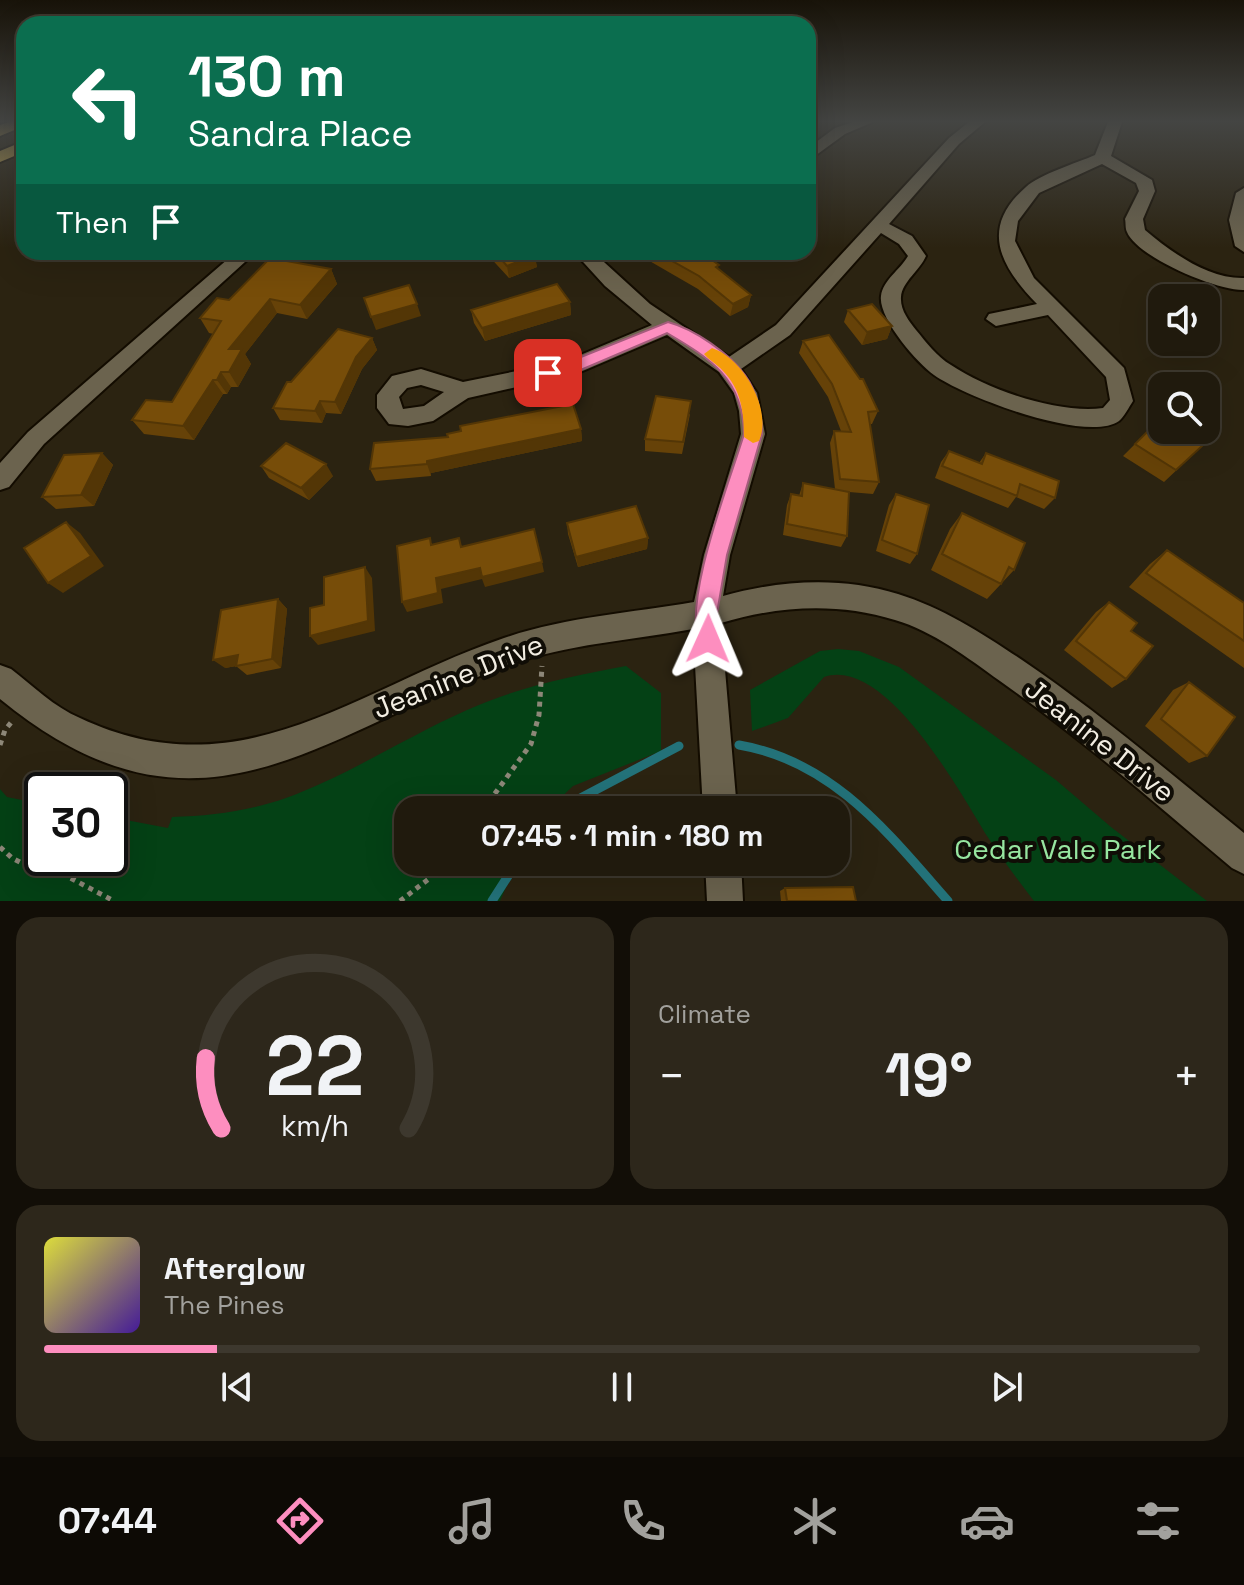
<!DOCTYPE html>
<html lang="en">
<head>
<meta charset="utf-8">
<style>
	body { margin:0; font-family:"Space Grotesk",sans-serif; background:#2d271b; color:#f1f3f6; height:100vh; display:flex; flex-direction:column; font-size:30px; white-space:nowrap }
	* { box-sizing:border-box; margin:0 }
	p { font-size:26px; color:#a2a19d }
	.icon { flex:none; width:44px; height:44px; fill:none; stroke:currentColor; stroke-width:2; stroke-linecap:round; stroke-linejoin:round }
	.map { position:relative; height:901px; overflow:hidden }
	.sheet { display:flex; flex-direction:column; gap:16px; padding:16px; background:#120e07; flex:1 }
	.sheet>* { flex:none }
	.hud { position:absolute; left:16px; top:16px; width:800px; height:244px; border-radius:24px; box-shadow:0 8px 32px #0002,0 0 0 2px #3d382e; background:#0b6e4f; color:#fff; overflow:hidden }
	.controls { position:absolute; left:1148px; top:284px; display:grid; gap:16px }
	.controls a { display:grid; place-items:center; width:72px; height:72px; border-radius:16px; background:#201a0d; box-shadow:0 8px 32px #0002,0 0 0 2px #3d382e; font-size:40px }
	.speed { position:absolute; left:24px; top:772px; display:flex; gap:16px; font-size:40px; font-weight:700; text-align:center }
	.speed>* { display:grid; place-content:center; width:104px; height:104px; border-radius:50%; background:#201a0d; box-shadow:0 8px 32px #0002,0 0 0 2px #3d382e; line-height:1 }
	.speed .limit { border:4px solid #111; border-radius:12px; background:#fff; color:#111 }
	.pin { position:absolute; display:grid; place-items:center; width:68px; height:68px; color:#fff; margin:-34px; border-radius:16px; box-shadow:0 4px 12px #0006 }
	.me { position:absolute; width:88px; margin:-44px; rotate:1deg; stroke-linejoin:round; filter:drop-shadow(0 0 6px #0008) }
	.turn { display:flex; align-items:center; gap:28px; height:168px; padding:0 40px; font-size:36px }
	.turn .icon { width:104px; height:104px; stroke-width:2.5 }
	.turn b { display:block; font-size:56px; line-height:68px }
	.then { display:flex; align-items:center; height:76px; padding:0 40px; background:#0003; gap:16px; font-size:30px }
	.big { font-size:60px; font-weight:600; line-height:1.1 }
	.sheet .widget { flex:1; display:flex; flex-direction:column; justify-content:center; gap:12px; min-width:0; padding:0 28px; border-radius:24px; background:#2d271b }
	.sheet .dial { align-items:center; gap:0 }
	.dial svg { height:208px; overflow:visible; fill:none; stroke:#3d382e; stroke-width:7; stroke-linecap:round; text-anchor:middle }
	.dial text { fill:#f1f3f6; stroke:none }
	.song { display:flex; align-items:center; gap:24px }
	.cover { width:96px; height:96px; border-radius:12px; background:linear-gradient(135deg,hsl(60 70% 55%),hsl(260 70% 35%)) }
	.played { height:8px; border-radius:4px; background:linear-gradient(90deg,#fd8ebf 15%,#3d382e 15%) }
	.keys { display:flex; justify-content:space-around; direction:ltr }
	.heat { display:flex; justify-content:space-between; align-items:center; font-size:44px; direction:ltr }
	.sheet .tiles { flex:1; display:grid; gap:16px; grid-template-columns:1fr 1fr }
	.widget:last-child { grid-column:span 2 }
	.trip { position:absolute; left:394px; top:796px; width:456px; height:80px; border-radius:24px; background:#201a0d; box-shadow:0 8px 32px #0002,0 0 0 2px #3d382e; font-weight:600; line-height:80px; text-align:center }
	.tab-bar { display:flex; height:128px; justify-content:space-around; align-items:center; background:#0d0a05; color:#a2a19d }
	.tab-bar .icon { width:56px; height:56px }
	.tab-bar .active { color:#fd8ebf }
	.tab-bar b { font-size:36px; color:#f1f3f6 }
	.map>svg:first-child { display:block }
	.green { fill:#044115 }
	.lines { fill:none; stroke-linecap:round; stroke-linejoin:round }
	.stream { stroke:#237279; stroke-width:9 }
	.minor-casing { stroke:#130c00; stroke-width:4 }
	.highway-casing { stroke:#130c00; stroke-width:4 }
	.path { stroke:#8d8778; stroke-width:5; stroke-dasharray:5 5; stroke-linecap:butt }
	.minor { fill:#6b634e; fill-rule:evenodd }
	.highway { fill:#cfaf4f; fill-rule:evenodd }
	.wall { fill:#664208 }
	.shaded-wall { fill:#533606 }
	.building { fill:#774d09; stroke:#533606; stroke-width:2 }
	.route { fill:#fd8ebf; stroke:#a45c7c; stroke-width:2 }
	.slow { fill:#f59e0b }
	.labels { text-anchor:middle; stroke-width:8; stroke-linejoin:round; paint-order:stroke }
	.near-street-label { font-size:28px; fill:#f2ede2; stroke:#100d06 }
	.near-park-label { font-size:28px; fill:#97e6a0; stroke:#100d06 }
</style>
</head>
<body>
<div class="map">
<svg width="1244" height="901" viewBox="0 0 1244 901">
	<rect width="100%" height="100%" fill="#2b2311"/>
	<path class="green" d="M838 649 859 651 899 667 1056 780 1111 827 1207 901H1034C1018 880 1002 859 987 836 961 794 886 656 824 677L788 718 752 731 750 690 820 651Z
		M626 666 661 693V751L573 786 548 810H408V862H517L500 901H0V789L7 797 42 804V858H110V817L168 828 172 817C211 816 249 811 286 798 349 775 406 737 467 710 518 687 572 676 626 666Z"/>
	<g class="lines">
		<path class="stream" d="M739 745C833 761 888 833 948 901
			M565 810 573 802 679 746
			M492 901 517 862"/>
		<g class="minor-casing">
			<path id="minor" d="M853 122H873L845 134 808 161V148L835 128Z
				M969 122H985L959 144 889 224 912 236 926 256C920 270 902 282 901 297 900 310 909 321 916 330 926 342 937 357 951 365 988 390 1059 414 1103 408L1110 400 1106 377 1048 315 996 326 986 319 989 314 1037 304C1000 266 979 228 1026 187 1040 174 1077 163 1095 155L1108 122H1122L1111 156 1152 180 1155 191 1143 219 1145 230C1171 252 1208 279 1244 278V290C1217 291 1137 257 1127 232 1125 228 1126 223 1125 219L1139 191 1136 183 1102 164 1039 193 1018 221 1015 241 1034 278 1124 368 1133 401C1129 407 1124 417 1119 421 1087 444 963 396 934 375 917 363 878 318 881 296 883 280 900 270 908 256L899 244 881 233 790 335 741 369 757 393 765 434 730 555 723 596C780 580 841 576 898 594 943 608 983 634 1022 660 1100 713 1171 774 1244 833V874L1232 868C1156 804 1081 738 1000 681 968 658 933 631 895 620 837 602 778 606 721 623L737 810H703L693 629C629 641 564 644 503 667 311 739 196 859 0 699V665L11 669C33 686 54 707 80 718 241 794 357 688 504 638 565 617 630 613 694 602L704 555 741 434 739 411 734 393 719 372 667 335 578 373 468 398 433 421 408 426 389 424 377 408V395L392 376 421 369 463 382 566 361 652 325 605 286 574 252H593L650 304 729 357 776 325 949 138ZM421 385 444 392 424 406 403 409 399 397 407 388Z
				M1244 188V252L1235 246 1229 220 1236 193Z
				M236 252H256L44 444 9 487 0 490V463L28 432Z
				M705 862H741L743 901H707Z"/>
		</g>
		<g class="highway-casing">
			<path id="highway" d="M9 122H24V126L0 136V125Z
				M24 141V152L0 162V151Z"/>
		</g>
		<path class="path" d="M0 745 5 730 14 719
			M483 810 531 744 539 715 542 666
			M0 847 12 858 37 871H57L114 901
			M400 901 430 878 442 862"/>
		<use href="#minor" class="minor"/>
		<use href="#highway" class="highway"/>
	</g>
	<path class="wall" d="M485 252H533L537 267 509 278Z
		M634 252H705L715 258V262L719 269 751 295 748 307 730 316 698 289Z
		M331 269 337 284 307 319 277 313 245 354 251 364 238 387H231L227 394H223L194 440 144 434 132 420 172 402 214 334 209 333 200 318 229 300Z
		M570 302 571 315 485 341 474 323 471 310Z
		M848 310 892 326 887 339 862 345 844 322Z
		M372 338 377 350 362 369 341 414 326 413 322 423 280 420 273 408 291 382Z
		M803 341 878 411 872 424H869L879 482 873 494 849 492 847 536 841 547 783 535 787 505 791 494 799 496 803 483 835 489 830 443 834 431H841L828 397 799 353Z
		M690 414 682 454 645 451V439Z
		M581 429 582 441 431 473V476L376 481 370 469Z
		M1214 435 1164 482 1123 456 1135 444Z
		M949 451 979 463 986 453 1055 498 1044 509 1016 497 1008 508 935 478 941 462Z
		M102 453 113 465 94 506 56 509 42 497Z
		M261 466 333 476 309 500 269 478Z
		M896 494 917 554 910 564 876 551 889 505Z
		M962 513 1014 570 987 599 931 570 950 529Z
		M567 523 648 538 647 549 578 567 568 534Z
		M1167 550 1244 603V668L1129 587 1150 564Z
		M278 599 287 609 281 668 247 675 236 666 225 668Z
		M1109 602 1131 631 1126 679 1112 688 1064 650 1096 612Z
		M1189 682 1207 756 1189 763 1145 726 1173 690Z
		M785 888 856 901H781L780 891Z"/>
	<path class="shaded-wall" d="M535 255 537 267 509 278 507 266Z
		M331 269 337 284 307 319 300 305Z
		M751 295 748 307 730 316 733 304Z
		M270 299 277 313 245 354 251 364 238 387 229 372V349Z
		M570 302 571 315 485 341 482 328Z
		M417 304 421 316 376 330 371 317Z
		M892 326 887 339 862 345 867 332Z
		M372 338 377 350 362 369 341 414 335 402 356 357Z
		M221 372 231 387 227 394 217 380Z
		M213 380 223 394 194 440 183 426Z
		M320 401 326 413 322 423 315 411Z
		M581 429 582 441 431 473V476L427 464V461Z
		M102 453 113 465 94 506 81 495Z
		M326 464 333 476 309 500 301 488Z
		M66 522 80 533 104 566 63 593 48 583Z
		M648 538 647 549 578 567 576 557Z
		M542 562 544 572 485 587 482 579 441 589 443 603 407 612 402 602 436 578 480 568Z
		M365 567 372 578 375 631 318 645 310 636Z
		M278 599 287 609 281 668 272 659Z
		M238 655 248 664 225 668 213 660Z"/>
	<path class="building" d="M495 252H533L535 255 507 266Z
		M656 252H705L715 258 712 260 719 265 716 267 751 295 733 304 699 276Z
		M270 258 331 269 300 305 270 299 229 349H242L229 372H221L217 380H213L183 426 132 420 146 400 172 402 221 321 200 318 217 298 229 300Z
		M557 284 570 302 482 328 471 310Z
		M409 285 417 304 371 317 364 298Z
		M872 304 892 326 867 332 848 310Z
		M338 329 372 338 356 357 335 402 320 401 315 411 273 408 287 382H291Z
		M829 335 860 379H863L878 411 868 412 879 482 840 479 834 431 851 432 832 384 803 341Z
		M656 396 691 401 683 442 645 439Z
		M573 404 581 429 427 461V464L370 469 374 443 448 437 447 434 461 431 460 426Z
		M1162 417V430H1206L1214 435 1176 470 1135 444Z
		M286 443 326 464 301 488 261 466Z
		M949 451 982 464 986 453 1059 481 1055 498 1020 484 1017 496 942 466Z
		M102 453 81 495 42 497 64 455Z
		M803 483 849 492 847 536 787 524 791 494 802 496Z
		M896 494 929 505 917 554 882 540Z
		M636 506 648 538 576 557 567 523Z
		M962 513 1025 543 1014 570 1009 567 1001 584 942 554Z
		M66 522 91 556 48 583 24 548Z
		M534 529 542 562 482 577 480 568 436 578 438 593 402 602 397 546 430 538 431 545 459 538 461 547Z
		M1167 550 1244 603V641L1146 573Z
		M365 567 368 621 310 636V608L324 605V577Z
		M278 599 272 659 236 666 238 655 213 660 221 610Z
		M1109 602 1137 623 1131 631 1153 646 1126 679 1076 641Z
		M1189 682 1235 717 1207 756 1161 719Z
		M853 887 856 901H787L785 888Z"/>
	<linearGradient id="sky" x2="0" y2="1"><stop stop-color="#181309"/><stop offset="0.49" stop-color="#444543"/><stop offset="1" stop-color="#444543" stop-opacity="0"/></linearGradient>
	<rect width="1244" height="248" fill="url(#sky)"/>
	<path class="route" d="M668 322C694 329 729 353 745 375 757 391 762 414 762 434L727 555 717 613 719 639 716 646 708 650 700 646C681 603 730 481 744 434 743 379 711 359 667 333L576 372 548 379 540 373 542 369 566 363Z"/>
	<path class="slow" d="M712 348C743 358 773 410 759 441L753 443 744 437C744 412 741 389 723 371 717 364 710 361 704 354Z"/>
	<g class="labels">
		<g class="near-street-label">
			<text transform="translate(458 676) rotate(-22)" y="10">Jeanine Drive</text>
			<text transform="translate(1100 740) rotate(38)" y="10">Jeanine Drive</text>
		</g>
		<g class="near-park-label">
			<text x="1058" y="859">Cedar Vale Park</text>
		</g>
	</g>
</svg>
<div class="controls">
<a><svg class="icon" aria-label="sound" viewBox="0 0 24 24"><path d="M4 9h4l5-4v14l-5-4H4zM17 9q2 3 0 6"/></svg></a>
<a><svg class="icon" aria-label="search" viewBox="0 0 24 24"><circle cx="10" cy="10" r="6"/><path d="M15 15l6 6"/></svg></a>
</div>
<div class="speed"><div class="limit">30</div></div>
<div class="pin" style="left:548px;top:373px;background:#d93025"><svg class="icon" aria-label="arrive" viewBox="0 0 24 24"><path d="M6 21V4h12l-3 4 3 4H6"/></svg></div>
<svg class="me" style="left:708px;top:639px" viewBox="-20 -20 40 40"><path d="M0-17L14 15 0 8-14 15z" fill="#fd8ebf" stroke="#fff" stroke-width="4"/></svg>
<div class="trip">07:45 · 1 min · 180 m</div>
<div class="hud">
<div class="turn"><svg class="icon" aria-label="left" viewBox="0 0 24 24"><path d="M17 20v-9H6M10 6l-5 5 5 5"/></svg><div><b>130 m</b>Sandra Place</div></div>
<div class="then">Then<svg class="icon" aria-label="arrive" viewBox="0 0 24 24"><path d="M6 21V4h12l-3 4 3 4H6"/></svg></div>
</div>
</div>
<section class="sheet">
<div class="tiles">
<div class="widget dial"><svg viewBox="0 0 100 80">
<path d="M14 69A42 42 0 1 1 86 69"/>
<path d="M14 69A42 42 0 0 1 8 42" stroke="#fd8ebf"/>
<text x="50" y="56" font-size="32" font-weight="700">22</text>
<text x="50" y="72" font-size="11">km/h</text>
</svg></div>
<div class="widget"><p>Climate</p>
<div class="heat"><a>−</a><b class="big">19°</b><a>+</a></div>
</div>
<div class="widget">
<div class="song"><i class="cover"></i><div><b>Afterglow</b><p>The Pines</p></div></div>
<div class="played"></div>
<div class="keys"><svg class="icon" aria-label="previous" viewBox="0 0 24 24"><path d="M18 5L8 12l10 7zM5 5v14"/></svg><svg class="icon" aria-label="pause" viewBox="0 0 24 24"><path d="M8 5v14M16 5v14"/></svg><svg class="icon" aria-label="next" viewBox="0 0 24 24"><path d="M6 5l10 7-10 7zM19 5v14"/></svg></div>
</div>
</div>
</section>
<nav class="tab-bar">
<b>07:44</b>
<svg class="icon active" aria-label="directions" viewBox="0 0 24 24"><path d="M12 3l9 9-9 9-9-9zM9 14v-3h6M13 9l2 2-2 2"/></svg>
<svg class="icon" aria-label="music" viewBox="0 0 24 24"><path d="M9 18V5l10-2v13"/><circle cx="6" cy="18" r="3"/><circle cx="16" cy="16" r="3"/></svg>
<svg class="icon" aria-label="phone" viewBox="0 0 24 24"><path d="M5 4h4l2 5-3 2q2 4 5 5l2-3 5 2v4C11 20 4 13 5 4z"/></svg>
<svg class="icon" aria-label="climate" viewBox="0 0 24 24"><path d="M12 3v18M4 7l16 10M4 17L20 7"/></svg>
<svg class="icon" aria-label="car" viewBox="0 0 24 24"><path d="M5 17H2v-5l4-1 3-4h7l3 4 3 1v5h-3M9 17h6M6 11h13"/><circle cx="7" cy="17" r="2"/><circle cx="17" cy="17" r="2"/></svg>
<svg class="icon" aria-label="filters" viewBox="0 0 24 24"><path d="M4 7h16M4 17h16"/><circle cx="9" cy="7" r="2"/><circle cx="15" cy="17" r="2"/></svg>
</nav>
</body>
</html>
